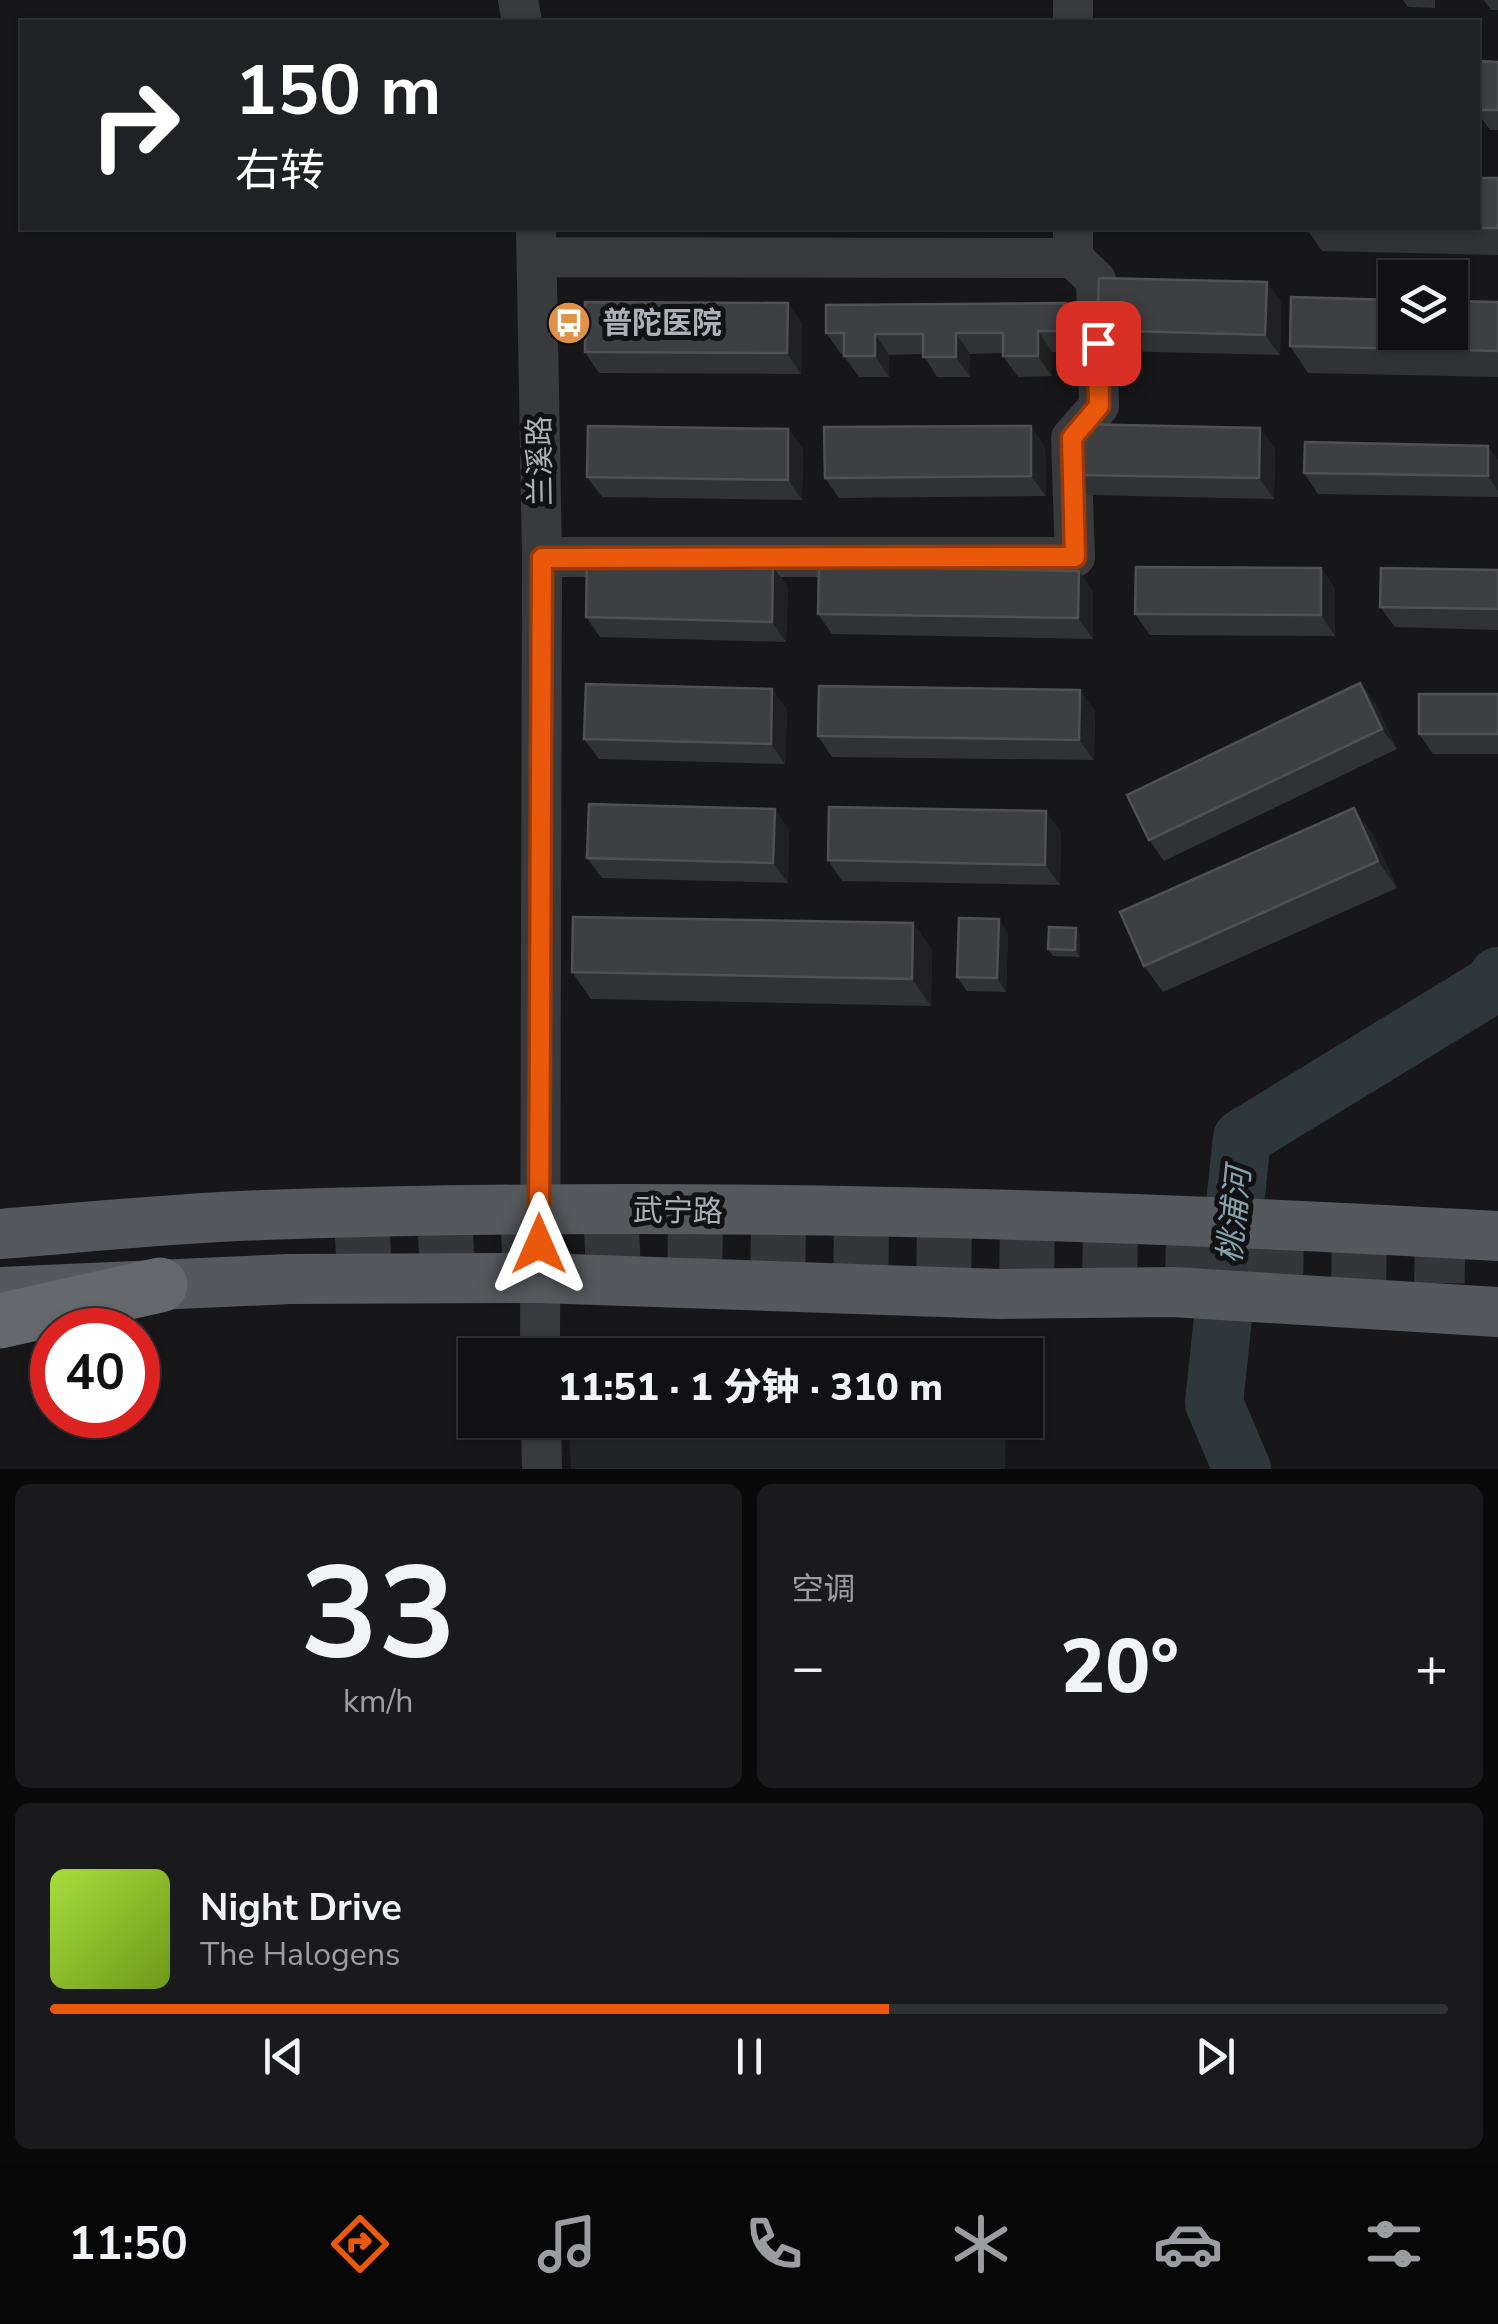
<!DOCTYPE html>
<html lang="zh">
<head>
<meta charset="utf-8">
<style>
	body { margin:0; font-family:"Nunito Sans","Noto Sans SC",sans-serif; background:#1a1a1c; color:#f1f3f6; height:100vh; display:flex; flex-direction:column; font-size:38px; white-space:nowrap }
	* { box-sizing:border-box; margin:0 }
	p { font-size:32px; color:#9c9da0 }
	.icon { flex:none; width:55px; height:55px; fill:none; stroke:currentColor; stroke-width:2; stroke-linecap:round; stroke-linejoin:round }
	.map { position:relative; height:1469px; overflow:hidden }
	.sheet { display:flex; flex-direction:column; gap:15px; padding:15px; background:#09090a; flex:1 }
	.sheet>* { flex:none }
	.guide { position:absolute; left:20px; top:20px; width:1460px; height:210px; border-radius:0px; box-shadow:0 2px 8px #0004,0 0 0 2px #303133; background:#202124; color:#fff; overflow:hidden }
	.controls { position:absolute; left:1378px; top:260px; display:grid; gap:20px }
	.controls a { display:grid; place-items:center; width:90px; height:90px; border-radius:0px; background:#111113; box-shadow:0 2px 8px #0004,0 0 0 2px #303133; font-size:50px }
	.speed { position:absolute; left:30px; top:1308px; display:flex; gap:20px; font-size:50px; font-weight:700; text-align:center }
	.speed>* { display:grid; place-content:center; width:130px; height:130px; border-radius:50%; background:#111113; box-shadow:0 2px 8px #0004,0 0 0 2px #303133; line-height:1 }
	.speed .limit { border:15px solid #d22; background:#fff; color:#111 }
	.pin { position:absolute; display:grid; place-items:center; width:85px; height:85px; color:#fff; margin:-42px; border-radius:20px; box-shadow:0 5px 15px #0006 }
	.me { position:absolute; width:110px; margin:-55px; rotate:0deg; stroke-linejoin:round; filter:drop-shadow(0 0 8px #0008) }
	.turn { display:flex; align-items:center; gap:35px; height:210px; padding:0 50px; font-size:45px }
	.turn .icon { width:130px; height:130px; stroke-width:2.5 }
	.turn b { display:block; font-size:70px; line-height:85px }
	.big { font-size:75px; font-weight:800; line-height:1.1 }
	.sheet .card { flex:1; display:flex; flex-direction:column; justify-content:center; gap:15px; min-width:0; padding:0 35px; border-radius:15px; background:#1a1a1c }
	.sheet .dial { align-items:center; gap:0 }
	.dial b { font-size:130px; line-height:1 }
	.song { display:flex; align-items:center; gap:30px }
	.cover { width:120px; height:120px; border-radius:15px; background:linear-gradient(135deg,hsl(80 70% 55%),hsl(80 70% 35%)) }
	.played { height:10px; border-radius:5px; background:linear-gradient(90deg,#ea580c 60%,#303133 60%) }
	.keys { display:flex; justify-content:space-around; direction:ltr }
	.heat { display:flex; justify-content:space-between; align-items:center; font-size:55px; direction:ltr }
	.sheet .tiles { flex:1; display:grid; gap:15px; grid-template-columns:1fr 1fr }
	.card:last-child { grid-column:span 2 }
	.trip { position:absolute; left:458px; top:1338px; width:585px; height:100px; border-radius:0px; background:#111113; box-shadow:0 2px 8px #0004,0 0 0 2px #303133; font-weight:800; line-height:100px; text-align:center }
	.dock { display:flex; height:160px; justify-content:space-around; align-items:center; background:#070708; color:#9c9da0 }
	.dock .icon { width:70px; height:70px }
	.dock .on { color:#ea580c }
	.dock b { font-size:45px; color:#f1f3f6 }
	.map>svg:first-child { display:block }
	.built { fill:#232426 }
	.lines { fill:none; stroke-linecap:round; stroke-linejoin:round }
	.river { stroke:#2e383b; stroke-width:58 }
	.highway-tunnel { stroke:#353639; stroke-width:55; stroke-dasharray:55 28; stroke-linecap:butt }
	.minor { stroke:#383a3d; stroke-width:40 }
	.major { stroke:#55585c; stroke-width:50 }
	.highway { stroke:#65696e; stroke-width:55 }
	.wall { fill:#303234 }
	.shaded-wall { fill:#212123 }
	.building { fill:#3d3f42; stroke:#4f5154; stroke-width:2.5 }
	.route-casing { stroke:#983908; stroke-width:25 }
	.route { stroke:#ea580c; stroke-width:18 }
	.labels { text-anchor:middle; stroke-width:10; stroke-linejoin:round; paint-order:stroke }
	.poi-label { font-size:30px; font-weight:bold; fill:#abb1b7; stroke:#121214; text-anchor:start }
	.street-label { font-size:30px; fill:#abb1b7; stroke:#121214 }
	.water-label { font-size:32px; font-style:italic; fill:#85a2af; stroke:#121214 }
</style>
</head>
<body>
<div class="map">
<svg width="1498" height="1469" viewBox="0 0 1498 1469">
	<rect width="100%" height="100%" fill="#171719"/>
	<path class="built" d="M569 1420H1006L1005 1469H571Z"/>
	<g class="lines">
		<path class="river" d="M1242 1469 1214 1403 1242 1138 1492 985 1498 976"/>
		<path class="highway-tunnel" d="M336 1257 652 1243 1465 1256"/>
		<path class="minor" d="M518 0 522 22
			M1073 0V22
			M536 228 542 557 540 1355
			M537 257 1073 258
			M542 557H1075L1071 438 1099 406 1096 280 1073 258V228
			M541 1420 542 1469"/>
		<path class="major" d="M0 1234C88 1227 176 1218 264 1215 675 1201 1088 1213 1498 1236
			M0 1292 290 1279 539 1278 999 1294 1173 1292 1498 1312"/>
		<path class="highway" d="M0 1321 160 1285"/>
	</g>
	<path class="wall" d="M1403 0H1435V8L1408 7Z
		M1484 0H1498V10H1491Z
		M1478 61 1498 62V130H1490L1480 116H1478Z
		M1498 178V255L1322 251 1306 228H1478Z
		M1281 302 1280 355 1112 351 1097 330Z
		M1498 302V377L1308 373 1290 346Z
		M802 323 801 374 599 373 585 352Z
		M1080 324V352H1052V376L1018 377 1003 356V353L970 354V377H937L923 354 889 355V377H859L844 356V354H841L826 333Z
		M788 429 803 449 802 500 602 497 587 477Z
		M1045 446 1046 496 839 498 825 478Z
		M1275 448 1274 499 1087 495 1073 475Z
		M1498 460V497L1318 494 1304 473Z
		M773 567 788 587 786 642 600 637 586 617Z
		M1321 568 1335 589V636L1150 635 1135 614Z
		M1498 570V630L1395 627 1380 607Z
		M1093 591V639L832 634 818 614Z
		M1360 683 1375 703 1397 749 1164 861 1149 840Z
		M772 689 787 710 785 764 599 759 584 739Z
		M1498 694V754H1433L1419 734Z
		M1095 711 1094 760 832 757 818 736Z
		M789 829 788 883 602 878 587 858Z
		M1061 832 1060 885 842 881 828 860Z
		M1373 834 1397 888 1163 992 1144 966Z
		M913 923 932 950 931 1006 591 999 572 972Z
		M1008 933 1006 992 967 991 957 977Z
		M1080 935V957L1053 956 1048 949Z"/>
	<path class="shaded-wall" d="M1267 282 1281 302 1280 355 1265 335Z
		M788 303 802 323 801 374 787 353Z
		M1066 303 1080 324V352L1065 331Z
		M1038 331 1052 352V376L1038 356Z
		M956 333 970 354V377L956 357Z
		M875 334 889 355V377L875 356Z
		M1031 426 1045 446 1046 496 1031 476Z
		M1260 428 1275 448 1274 499 1259 478Z
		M788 429 803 449 802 500 788 480Z
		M1488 446 1498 460V491L1488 476Z
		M773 567 788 587 786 642 772 622Z
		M1321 568 1335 589V636L1321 615Z
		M1079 571 1093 591V639L1078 618Z
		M1360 683 1375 703 1397 749 1382 729Z
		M772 689 787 710 785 764 771 744Z
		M1080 690 1095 711 1094 760 1079 740Z
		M1354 808 1373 834 1397 888 1378 861Z
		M775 809 789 829 788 883 773 863Z
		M1046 811 1061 832 1060 885 1045 865Z
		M999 919 1008 933 1006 992 997 978Z
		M913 923 932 950 931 1006 912 979Z
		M1076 928 1080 935V957L1075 950Z"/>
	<path class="building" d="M1478 61 1498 62V110H1478Z
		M1478 178H1498V228H1456H1478Z
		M1099 278 1267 282 1265 335 1097 330Z
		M1291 297 1395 300V332H1450V301L1498 302V351L1290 346Z
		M585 302 788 303 787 353 585 352Z
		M1066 303 1065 331H1038V356H1003V333H956V357H923V334H875V356H844V333H826V305Z
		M1074 424 1260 428 1259 478 1073 475Z
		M588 426 788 429V480L587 477Z
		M1031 426V476L825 478 824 427Z
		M1305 442 1488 446V476L1304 473Z
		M587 562 773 567 772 622 586 617Z
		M819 566 1079 571 1078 618 818 614Z
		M1136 567 1321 568V615L1135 614Z
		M1381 568 1498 570V609L1380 607Z
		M1360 683 1382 729 1149 840 1127 795Z
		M586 684 772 689 771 744 584 739Z
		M819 686 1080 690 1079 740 818 736Z
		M1419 694H1498V734H1419Z
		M589 804 775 809 773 863 587 858Z
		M829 807 1046 811 1045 865 828 860Z
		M1354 808 1378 861 1144 966 1120 912Z
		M573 917 913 923 912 979 572 972Z
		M959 918 999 919 997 978 957 977Z
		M1049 927 1076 928 1075 950 1048 949Z"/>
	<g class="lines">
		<g class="route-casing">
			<path id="route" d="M539 1244 542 558 1075 557 1072 438 1099 406 1098 343"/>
		</g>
		<use href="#route" class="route"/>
	</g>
	<defs>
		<g id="bus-disc" transform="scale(2.25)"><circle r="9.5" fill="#e09348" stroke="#121214"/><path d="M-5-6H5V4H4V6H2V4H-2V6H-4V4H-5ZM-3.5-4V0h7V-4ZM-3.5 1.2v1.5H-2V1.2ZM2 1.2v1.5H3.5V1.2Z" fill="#fff"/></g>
	</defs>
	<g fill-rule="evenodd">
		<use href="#bus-disc" x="569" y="323"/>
	</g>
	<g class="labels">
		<g class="poi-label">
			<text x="602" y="333">普陀医院</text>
		</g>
		<g class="street-label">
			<text transform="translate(540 461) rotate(-91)" y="10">兰溪路</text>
			<text transform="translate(678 1211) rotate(1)" y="10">武宁路</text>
		</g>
		<g class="water-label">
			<text transform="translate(1234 1215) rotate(-84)" y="11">桃浦河</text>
		</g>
	</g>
</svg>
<div class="controls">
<a><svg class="icon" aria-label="layers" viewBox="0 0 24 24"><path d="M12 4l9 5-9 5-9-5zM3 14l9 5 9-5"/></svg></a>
</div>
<div class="speed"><div class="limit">40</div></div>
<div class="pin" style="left:1098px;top:343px;background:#d93025"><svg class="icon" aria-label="arrive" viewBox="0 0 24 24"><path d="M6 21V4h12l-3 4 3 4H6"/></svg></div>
<svg class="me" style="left:539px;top:1244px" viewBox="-20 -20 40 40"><path d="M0-17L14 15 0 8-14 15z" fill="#ea580c" stroke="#fff" stroke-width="4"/></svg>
<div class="trip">11:51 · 1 分钟 · 310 m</div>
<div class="guide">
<div class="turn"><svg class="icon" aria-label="right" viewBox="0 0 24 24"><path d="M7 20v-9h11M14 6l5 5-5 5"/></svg><div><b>150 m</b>右转</div></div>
</div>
</div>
<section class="sheet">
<div class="tiles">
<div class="card dial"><b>33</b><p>km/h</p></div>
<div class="card"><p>空调</p>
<div class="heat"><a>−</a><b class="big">20°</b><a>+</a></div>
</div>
<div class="card">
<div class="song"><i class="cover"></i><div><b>Night Drive</b><p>The Halogens</p></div></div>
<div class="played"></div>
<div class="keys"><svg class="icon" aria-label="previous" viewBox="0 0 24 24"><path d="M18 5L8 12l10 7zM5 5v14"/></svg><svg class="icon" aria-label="pause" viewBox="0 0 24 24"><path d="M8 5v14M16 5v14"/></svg><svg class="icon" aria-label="next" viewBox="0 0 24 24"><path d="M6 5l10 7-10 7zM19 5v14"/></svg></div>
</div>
</div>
</section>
<nav class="dock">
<b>11:50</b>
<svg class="icon on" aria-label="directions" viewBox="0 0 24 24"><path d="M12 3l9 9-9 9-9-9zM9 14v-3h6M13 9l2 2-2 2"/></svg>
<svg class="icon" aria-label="music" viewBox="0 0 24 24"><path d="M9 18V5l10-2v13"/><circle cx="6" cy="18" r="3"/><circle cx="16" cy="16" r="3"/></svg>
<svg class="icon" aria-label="phone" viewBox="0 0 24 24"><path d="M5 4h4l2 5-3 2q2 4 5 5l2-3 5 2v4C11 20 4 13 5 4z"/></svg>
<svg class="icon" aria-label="climate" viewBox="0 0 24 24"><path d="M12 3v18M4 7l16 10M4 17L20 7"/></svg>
<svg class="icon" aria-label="car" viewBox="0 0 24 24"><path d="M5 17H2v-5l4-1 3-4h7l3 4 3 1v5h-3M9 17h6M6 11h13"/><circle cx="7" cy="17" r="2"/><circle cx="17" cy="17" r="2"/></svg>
<svg class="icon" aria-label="filters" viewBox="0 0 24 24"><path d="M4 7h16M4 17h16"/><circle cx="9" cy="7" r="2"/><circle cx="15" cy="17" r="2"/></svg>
</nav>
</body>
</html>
